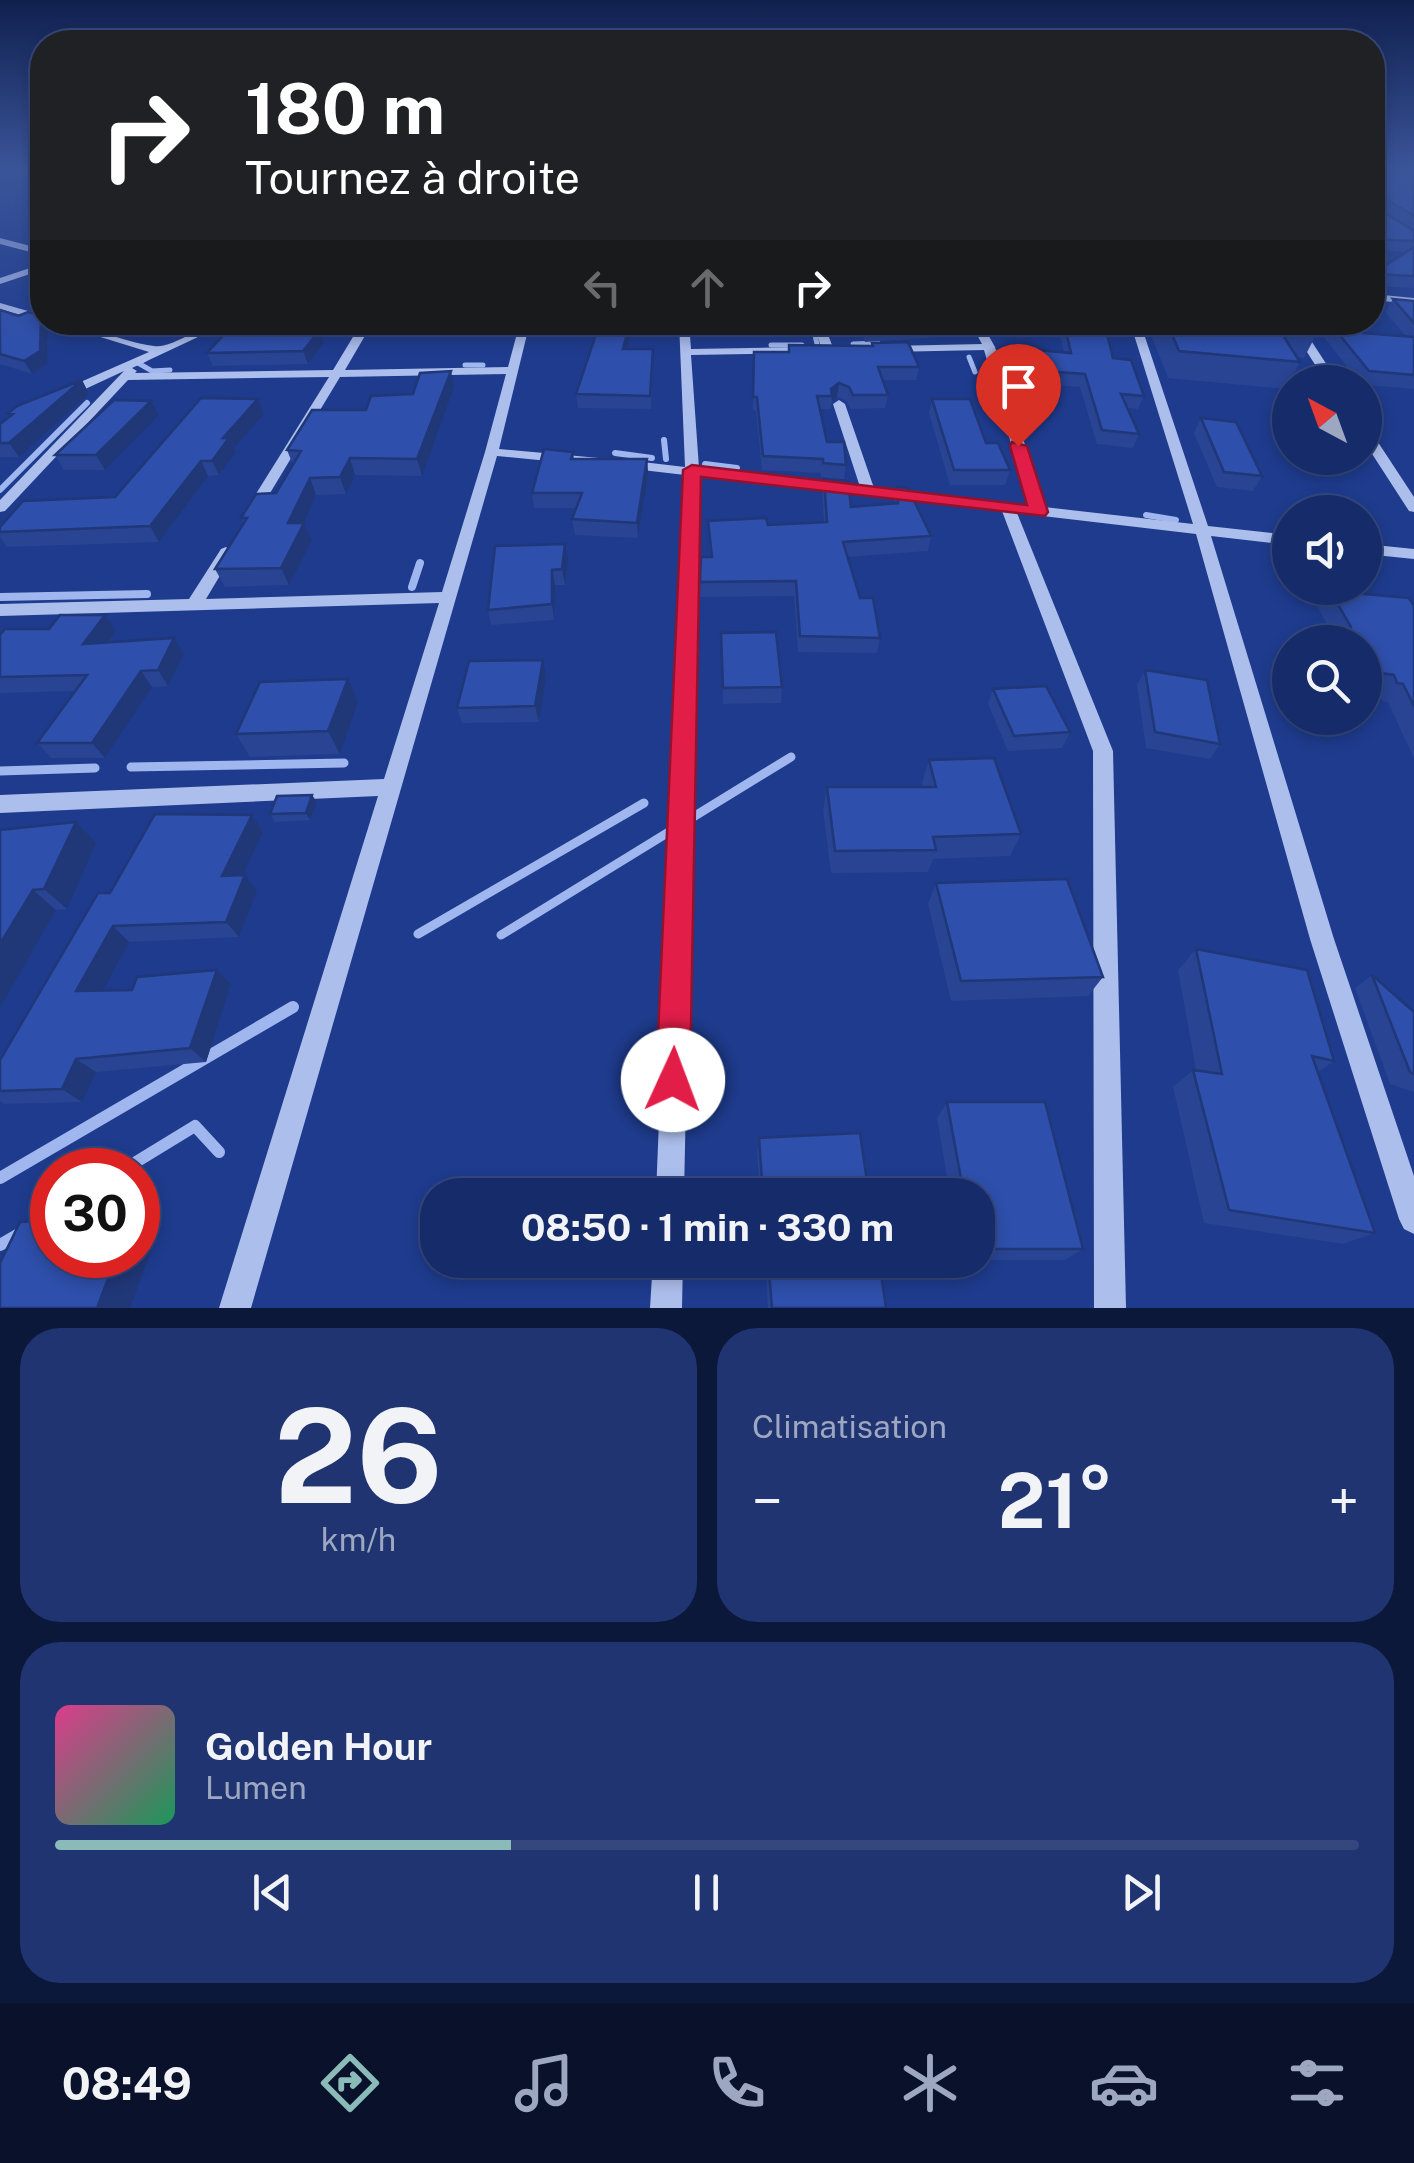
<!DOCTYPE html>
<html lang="fr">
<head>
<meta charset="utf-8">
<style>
	body { margin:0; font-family:"Public Sans",sans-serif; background:#1f3470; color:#f1f3f6; height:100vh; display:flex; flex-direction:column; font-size:38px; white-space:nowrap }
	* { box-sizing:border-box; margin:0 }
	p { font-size:32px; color:#9ea7c1 }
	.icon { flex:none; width:55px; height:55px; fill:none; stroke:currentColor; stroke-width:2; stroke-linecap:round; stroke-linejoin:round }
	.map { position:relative; height:1308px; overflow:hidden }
	.side { display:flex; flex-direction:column; gap:20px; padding:20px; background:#0c183a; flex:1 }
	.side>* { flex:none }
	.top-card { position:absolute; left:30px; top:30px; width:1355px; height:305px; border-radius:40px; box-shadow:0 5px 15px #0003,0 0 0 2px #35487e; background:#202124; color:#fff; overflow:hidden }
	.needle { width:65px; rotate:319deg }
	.tools { position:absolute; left:1272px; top:365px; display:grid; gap:20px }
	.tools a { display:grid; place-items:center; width:110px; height:110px; border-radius:50%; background:#162c6a; box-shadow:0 5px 15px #0003,0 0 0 2px #35487e; font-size:50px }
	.speed { position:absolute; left:30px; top:1148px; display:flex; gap:20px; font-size:50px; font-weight:700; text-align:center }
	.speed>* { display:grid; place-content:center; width:130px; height:130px; border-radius:50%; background:#162c6a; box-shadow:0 5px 15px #0003,0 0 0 2px #35487e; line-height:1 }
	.speed .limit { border:15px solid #d22; background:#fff; color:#111 }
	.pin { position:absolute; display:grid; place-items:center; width:85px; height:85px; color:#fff; margin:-102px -42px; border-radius:50% 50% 50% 0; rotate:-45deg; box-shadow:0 0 10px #0007 }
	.pin .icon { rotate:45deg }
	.me { position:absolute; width:110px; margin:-55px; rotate:2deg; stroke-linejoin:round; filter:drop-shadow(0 0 8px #0008) }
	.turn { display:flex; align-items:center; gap:35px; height:210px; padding:0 50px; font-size:45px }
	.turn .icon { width:130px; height:130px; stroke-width:2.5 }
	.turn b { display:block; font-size:70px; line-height:85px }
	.lanes { display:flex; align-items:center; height:95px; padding:0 50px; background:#0003; justify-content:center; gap:50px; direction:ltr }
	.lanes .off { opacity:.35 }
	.big { font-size:75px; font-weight:700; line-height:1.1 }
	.side .tile { flex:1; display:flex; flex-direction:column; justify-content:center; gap:15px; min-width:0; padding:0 35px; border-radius:40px; background:#1f3470 }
	.side .dial { align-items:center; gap:0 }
	.dial b { font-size:130px; line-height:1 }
	.song { display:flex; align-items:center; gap:30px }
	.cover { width:120px; height:120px; border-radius:15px; background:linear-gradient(135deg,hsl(330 70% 55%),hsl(150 70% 35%)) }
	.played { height:10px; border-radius:5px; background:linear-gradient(90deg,#8bbbb9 35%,#35487e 35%) }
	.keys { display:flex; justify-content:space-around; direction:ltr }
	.heat { display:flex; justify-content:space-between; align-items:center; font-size:55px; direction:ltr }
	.side .tiles { flex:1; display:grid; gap:20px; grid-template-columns:1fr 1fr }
	.tile:last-child { grid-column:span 2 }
	.trip { position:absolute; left:420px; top:1178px; width:575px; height:100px; border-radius:40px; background:#162c6a; box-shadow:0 5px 15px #0003,0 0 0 2px #35487e; font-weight:700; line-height:100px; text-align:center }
	.tabs { display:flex; height:160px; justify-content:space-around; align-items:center; background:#09122a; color:#9ea7c1 }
	.tabs .icon { width:70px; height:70px }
	.tabs .on { color:#8bbbb9 }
	.tabs b { font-size:45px; color:#f1f3f6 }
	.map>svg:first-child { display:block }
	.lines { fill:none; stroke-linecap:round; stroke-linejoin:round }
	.stream-far4 { stroke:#a0b6ee; stroke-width:5 }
	.stream-far3 { stroke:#a0b6ee; stroke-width:6 }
	.stream-far2 { stroke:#a0b6ee; stroke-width:8 }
	.stream-far1 { stroke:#a0b6ee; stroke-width:9 }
	.stream { stroke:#a0b6ee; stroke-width:12 }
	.minor { fill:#acbeec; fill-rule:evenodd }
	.wall { fill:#284493 }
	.shaded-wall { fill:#203778 }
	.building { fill:#2e4fab; stroke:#203778; stroke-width:2.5 }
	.route { fill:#e11d48; stroke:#92132f; stroke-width:2.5 }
</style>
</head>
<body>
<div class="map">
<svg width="1414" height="1308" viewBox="0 0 1414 1308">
	<rect width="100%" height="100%" fill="#1e3b8d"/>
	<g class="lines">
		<path class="stream-far4" d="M814 331 817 344
			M853 344 878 343
			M771 345H802
			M969 357 975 372
			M145 359 138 363 152 371 170 370
			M465 365H483"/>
		<path class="stream-far3" d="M664 440 666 459
			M615 453 652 458
			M705 464 737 468
			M0 490 87 403
			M1146 515 1176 520"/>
		<path class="stream-far2" d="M412 587 420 563
			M0 597 147 594"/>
		<path class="stream-far1" d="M131 767 344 763
			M0 771 95 768
			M418 934 644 803
			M501 935 791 757"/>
		<path class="stream" d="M123 1170 195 1126 219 1152
			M0 1178 293 1007
			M31 1226 52 1213
			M0 1245 19 1234"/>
		<path class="minor" d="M1372 225 1414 227V233L1372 231Z
			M0 238 42 249V255L0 244Z
			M42 264V270L0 284V278Z
			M1372 294 1414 298V304L1372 300Z
			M0 303 42 315V321L0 309Z
			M52 322C88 322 119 342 154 346 173 349 204 322 230 322L132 368 137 371 135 373 333 370 362 322H373L345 370 508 367 520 322H530L499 449 599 458 606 462 599 466 497 456 251 1308H219L378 796 0 813V795L384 779 439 603 0 616V604L189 599 221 549 226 547 234 552 206 599 442 592 485 452 506 374 340 377 258 513 251 517 244 513 329 377 128 380 5 511 0 512V500L124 371 68 397H60V391L149 352Z
			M679 322H689L691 349 812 347 818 350 812 353 691 355 699 468 860 487 833 404 839 400 845 404 874 488 1029 506 984 350 888 352 882 349 888 346 982 344 970 322H981L995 347 1044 507 1193 524 1130 322H1140L1208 526 1290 535V545L1211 536 1334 939 1414 1176V1234L1404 1229 1399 1219 1310 939 1196 534 1017 513 1113 751 1126 1308H1094L1093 751 1002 511 699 477 684 1195H656L685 475 625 468 618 464 625 460 685 467Z
			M813 322H823L834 350 832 352 822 350Z
			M1288 322H1299L1338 382H1326Z
			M1365 429 1370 430 1414 497V512L1409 511 1365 443Z
			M1365 544 1414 549V559L1365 554Z
			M653 1260H683L682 1308H650Z"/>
	</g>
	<path class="wall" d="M1372 170H1414V174L1375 172 1377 174 1414 175V230L1375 205 1414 241V288L1372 286V274L1406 252 1372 250Z
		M1393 299 1414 301V389L1365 385V382H1359L1312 322H1354L1363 333 1407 337 1385 312Z
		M0 310 18 316 41 315 42 322H46L48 328 47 364 32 374 0 364Z
		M223 322H333L322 337 324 343 308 364 213 366 207 353 225 334 221 324Z
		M395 322H477L476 326 422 325 420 329 397 330Z
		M600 322H634L627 349 653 361 651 409 578 408 576 394Z
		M746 322H787L746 324Z
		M861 322H958L959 324 957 336 865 342 860 329Z
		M1057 322H1096L1113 358 1144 396 1138 409 1127 408 1139 434 1133 448 1097 444 1080 387 1025 383 1021 362 1025 349 1064 352Z
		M1146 322H1310L1318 331 1304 358 1297 357 1300 362 1285 389 1168 378Z
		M872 343 919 367 916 380H882L888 395 885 408 851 409 847 401 837 397 832 401 831 409H820L827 442 846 465 844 480 821 477V473L762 470 756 411 753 410 754 352H788L871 346Z
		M82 380 89 394 19 457H0V424L10 416 8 413Z
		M454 387 422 476 355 475 346 494 316 495 304 523 312 540 289 585 225 587 215 569 243 523 241 518 276 493 293 465 287 450 413 394Z
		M258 399 264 414 234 448 236 452 219 475 208 476 159 542 7 547 0 537V527L115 497Z
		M932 399 986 443 1010 470 1005 485H950L929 413Z
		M151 401 159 415 105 470H64L55 455Z
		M1201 418 1262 476 1253 491 1217 487 1194 433Z
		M573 452 574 459H647L648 474 638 538 575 535 572 519 577 508H534L532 493Z
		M824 479 851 507 894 504 897 487 931 536 928 551 848 557 860 598 880 638 877 653 798 652 794 596 700 597 701 557H710L708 521 768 525 824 522 822 493Z
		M568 559 565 585H555L554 620 491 625 488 610Z
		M1330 591 1414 606V759L1388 702 1382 701 1379 692 1365 690V642H1337L1318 608Z
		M105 615 116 631 107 643 174 638 184 654 168 686 152 687 105 758H51L37 743 75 691 0 693V635L49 629Z
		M721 633 782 687 781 703 723 704Z
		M1145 670 1220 744 1210 759 1146 748 1137 685Z
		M546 676 539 722 462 723 457 708Z
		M993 689 1070 732 1062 748 1008 751 988 704Z
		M358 702 340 754 250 757 236 734Z
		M929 760 1021 834 1010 856 933 859 928 872 831 873 823 810 827 787H923L922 783Z
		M312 795 317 803 310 820 275 822 270 814Z
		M252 815 263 832 243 875 257 891 239 937 129 942 103 991 231 984 206 1062 96 1072 82 1102 5 1104 0 1101V1060L110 893Z
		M76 822 96 843 67 909 56 910 0 1008V830Z
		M936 883 1103 977 1088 996 951 1001 928 904Z
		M1196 949 1334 1061 1318 1072 1375 1233 1343 1244 1204 1223 1173 1087 1193 1070H1196L1178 970Z
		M1372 975 1414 1012V1092L1390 1084 1355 988Z
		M947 1102 1083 1249 1065 1260H978V1195H950L937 1118Z
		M759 1138 869 1195H760L757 1153Z
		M765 1260H879L886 1308H768Z"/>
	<path class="shaded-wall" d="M12 170H42V178L0 188V173Z
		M41 315 42 322H46L48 328 47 364 32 374 24 361Z
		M319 322H333L322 337 324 343 308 364 303 351 313 330Z
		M630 322H634L624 362 623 349Z
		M451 371 454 387 422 476 417 459Z
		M82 380 89 394 19 457 9 443Z
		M839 383 837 397 832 401 831 389Z
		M258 399 264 414 234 448 236 452 219 475 212 461 223 438Z
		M151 401 159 415 105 470 96 455Z
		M350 458 355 475 346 494 340 477Z
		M647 459 648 474 638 538 637 523Z
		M201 461 208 476 159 542 150 526Z
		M310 478 316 495 301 530 304 523 312 540 289 585 281 568 288 523Z
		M565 544 568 559 565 585 562 569Z
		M552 570 555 585 554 620 552 604Z
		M105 615 116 631 94 660 83 644Z
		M174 638 184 654 168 686 158 670Z
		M543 660 546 676 539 722 535 706Z
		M141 671 152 687 105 758 92 743Z
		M348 679 358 702 340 754 328 731Z
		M312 795 317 803 310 820 306 813Z
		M252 815 263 832 235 892 222 876Z
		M76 822 96 843 67 909 44 889Z
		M245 875 257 891 239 937 226 922Z
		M33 890 56 910 0 1008V944Z
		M113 926 129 942 95 1006 76 991Z
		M217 970 231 984 206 1062 190 1048Z
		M76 1059 96 1072 82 1102 62 1089Z
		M138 1220 159 1229 130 1308H97L117 1255H138Z"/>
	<path class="building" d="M1372 170 1377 174 1414 175V216L1379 195 1373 198 1375 207 1414 231V241L1372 239Z
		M1414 247V276L1372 274Z
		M1393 299 1414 301V323Z
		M0 310 18 316 28 312 41 315 40 351 24 361 0 354Z
		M223 322H319L313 330H320L303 351 207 353 231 327 221 324Z
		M600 322H630L623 349H653L650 396 576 394Z
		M864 322H958L959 324 867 330Z
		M1064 322H1096L1097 326H1105L1113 358 1131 360 1144 396 1121 394 1139 434 1102 430 1085 374 1029 370 1025 349 1071 353Z
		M1167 322H1311L1318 331 1279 329 1300 362 1179 351Z
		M1329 322H1354L1363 333 1414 337V375L1369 371Z
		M908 342 919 367H878L888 395H853L849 387 839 383 831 389 832 396H817L827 442H844L846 465 823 463V459L763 456 757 397H753L754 352H789V345L873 346 872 343Z
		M451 371 417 459 350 458 340 477 310 478 288 523H304L281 568 215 569 247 518H241L256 494 276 493 301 451 287 450 312 410H366L371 396 413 394 420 373Z
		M82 380 9 443H0V424L13 414 8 413 17 406Z
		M201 398 258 399 223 438H229L212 461H201L150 526 0 532V527L23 501 115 497Z
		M932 399H970L986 443H998L1010 470H954Z
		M114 400 151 401 96 455H55Z
		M1201 418 1236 422 1262 476 1224 472Z
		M544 449 573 452 571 459H647L637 523 572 519 582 493H532Z
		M824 479 848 481 851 507 898 503 897 487 908 488 931 536 843 542 860 598H873L880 638 800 636 796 581 700 582 701 557H712L708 521 766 518 768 525 827 522Z
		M565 544 562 569 552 570V604L488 610 495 546Z
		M1330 591 1409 598 1414 606V706L1403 684 1397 683 1394 675 1367 671 1365 642H1348L1351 627Z
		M60 615H105L83 644 174 638 158 670 141 671 92 743H37L87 675 0 677V635L5 629H49Z
		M776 632 782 687 723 688 721 633Z
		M543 660 535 706 457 708 469 661Z
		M1145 670 1207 680 1220 744 1155 732Z
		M348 679 328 731 236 734 260 682Z
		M1046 686 1070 732 1014 736 993 689Z
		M994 758 1021 834 933 837 936 850 835 851 827 787H936L929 760Z
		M312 795 306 813 270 814 277 796Z
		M155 814 252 815 222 876 245 875 226 922 113 926 76 991 132 990 137 977 217 970 190 1048 76 1059 62 1089 0 1091V1060L98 893H110Z
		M76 822 44 889 33 890 0 944V830Z
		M1067 879 1103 977 961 981 936 883Z
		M1196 949 1307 970 1334 1061 1312 1056 1375 1233 1229 1210 1193 1070 1222 1074Z
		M1372 975 1414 1012V1074L1410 1072Z
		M947 1102H1045L1083 1249H978V1195H964Z
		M860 1133 869 1195H763L759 1138Z
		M52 1220V1255H117L97 1308H0V1263L20 1222Z
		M768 1260H879L886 1308H772Z"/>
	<linearGradient id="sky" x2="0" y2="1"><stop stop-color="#10204e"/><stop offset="0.48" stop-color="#3b559a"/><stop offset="1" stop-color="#3b559a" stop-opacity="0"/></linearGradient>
	<rect width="1414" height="353" fill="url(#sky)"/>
	<path class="route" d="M1012 442 1027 446 1048 512 1045 516 701 477 690 1080 685 1093 673 1098 661 1093 656 1080 683 470 692 465 1027 505 1010 446Z"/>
</svg>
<div class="tools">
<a><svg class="needle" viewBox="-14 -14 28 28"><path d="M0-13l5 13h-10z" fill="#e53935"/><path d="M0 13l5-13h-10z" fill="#9ea7c1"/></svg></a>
<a><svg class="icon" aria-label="sound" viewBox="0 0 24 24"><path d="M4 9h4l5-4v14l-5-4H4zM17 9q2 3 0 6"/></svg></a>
<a><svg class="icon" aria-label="search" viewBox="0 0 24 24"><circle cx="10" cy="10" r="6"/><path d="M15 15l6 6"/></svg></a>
</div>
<div class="speed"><div class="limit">30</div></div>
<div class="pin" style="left:1018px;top:446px;background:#d93025"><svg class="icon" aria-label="arrive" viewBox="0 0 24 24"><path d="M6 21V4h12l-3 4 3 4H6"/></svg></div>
<svg class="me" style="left:673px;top:1080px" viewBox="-20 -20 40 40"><circle r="19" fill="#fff"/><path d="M0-13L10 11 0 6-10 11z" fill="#e11d48"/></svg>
<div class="trip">08:50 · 1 min · 330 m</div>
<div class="top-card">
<div class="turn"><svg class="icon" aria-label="right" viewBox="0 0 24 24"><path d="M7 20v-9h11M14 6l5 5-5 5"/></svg><div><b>180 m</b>Tournez à droite</div></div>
<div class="lanes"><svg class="icon off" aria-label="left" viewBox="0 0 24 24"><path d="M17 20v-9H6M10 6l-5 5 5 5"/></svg><svg class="icon off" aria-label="ahead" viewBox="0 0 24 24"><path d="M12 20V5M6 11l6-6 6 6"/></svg><svg class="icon" aria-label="right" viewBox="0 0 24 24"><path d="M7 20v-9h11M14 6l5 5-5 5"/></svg></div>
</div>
</div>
<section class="side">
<div class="tiles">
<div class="tile dial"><b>26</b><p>km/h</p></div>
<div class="tile"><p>Climatisation</p>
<div class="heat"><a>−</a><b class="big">21°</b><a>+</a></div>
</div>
<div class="tile">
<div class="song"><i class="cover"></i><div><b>Golden Hour</b><p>Lumen</p></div></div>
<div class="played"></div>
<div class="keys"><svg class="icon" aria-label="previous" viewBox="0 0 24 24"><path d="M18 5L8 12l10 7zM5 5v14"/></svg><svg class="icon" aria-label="pause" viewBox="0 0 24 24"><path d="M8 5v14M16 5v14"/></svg><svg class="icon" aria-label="next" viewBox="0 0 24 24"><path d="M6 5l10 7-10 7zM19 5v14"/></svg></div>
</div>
</div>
</section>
<nav class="tabs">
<b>08:49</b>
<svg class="icon on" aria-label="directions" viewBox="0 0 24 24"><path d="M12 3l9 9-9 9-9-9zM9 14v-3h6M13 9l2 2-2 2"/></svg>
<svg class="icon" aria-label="music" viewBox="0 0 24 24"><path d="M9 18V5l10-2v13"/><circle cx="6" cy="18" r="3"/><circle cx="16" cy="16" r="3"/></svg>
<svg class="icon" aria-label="phone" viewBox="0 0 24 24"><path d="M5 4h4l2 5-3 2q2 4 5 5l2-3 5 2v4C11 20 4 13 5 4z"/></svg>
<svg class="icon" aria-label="climate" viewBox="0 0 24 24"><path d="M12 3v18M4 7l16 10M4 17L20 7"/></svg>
<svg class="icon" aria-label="car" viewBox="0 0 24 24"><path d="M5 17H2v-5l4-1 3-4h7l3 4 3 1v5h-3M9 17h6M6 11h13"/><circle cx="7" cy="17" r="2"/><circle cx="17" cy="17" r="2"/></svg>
<svg class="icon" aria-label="filters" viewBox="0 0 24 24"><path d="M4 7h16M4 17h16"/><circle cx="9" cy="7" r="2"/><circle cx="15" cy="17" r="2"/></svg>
</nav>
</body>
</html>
